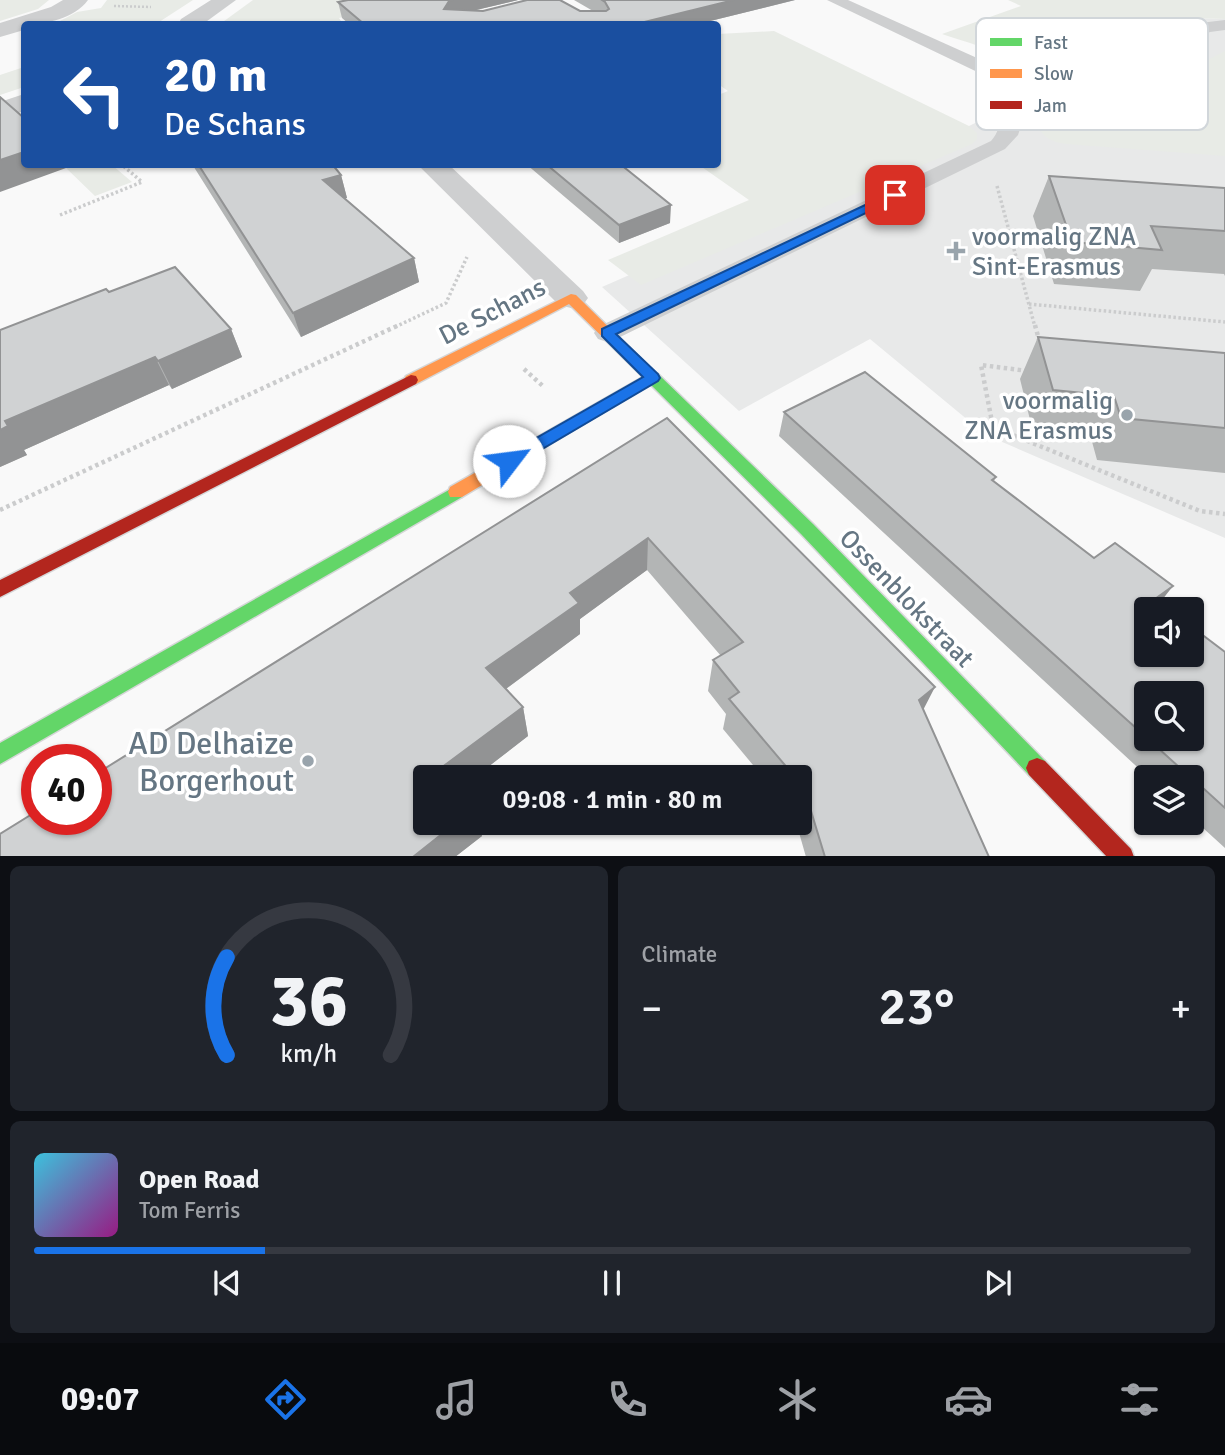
<!DOCTYPE html>
<html lang="en">
<head>
<meta charset="utf-8">
<style>
	body { margin:0; font-family:Signika,sans-serif; background:#20242c; color:#f1f3f6; height:100vh; display:flex; flex-direction:column; font-size:26px; white-space:nowrap }
	* { box-sizing:border-box; margin:0 }
	p { font-size:23px; color:#9ea1a6 }
	.icon { flex:none; width:38px; height:38px; fill:none; stroke:currentColor; stroke-width:2; stroke-linecap:round; stroke-linejoin:round }
	.map { position:relative; height:856px; overflow:hidden }
	.sheet { display:flex; flex-direction:column; gap:10px; padding:10px; background:#0d0f14; flex:1 }
	.sheet>* { flex:none }
	.guide { position:absolute; left:21px; top:21px; width:700px; height:147px; border-radius:7px; box-shadow:0 2px 5px #0004; background:#1a4fa0; color:#fff; overflow:hidden }
	.controls { position:absolute; left:1134px; top:597px; display:grid; gap:14px }
	.controls a { display:grid; place-items:center; width:70px; height:70px; border-radius:7px; background:#171b24; box-shadow:0 2px 5px #0004; font-size:35px }
	.speed { position:absolute; left:21px; top:744px; display:flex; gap:14px; font-size:35px; font-weight:700; text-align:center }
	.speed>* { display:grid; place-content:center; width:91px; height:91px; border-radius:50%; background:#171b24; box-shadow:0 2px 5px #0004; line-height:1 }
	.speed .limit { border:10px solid #d22; background:#fff; color:#111 }
	.pin { position:absolute; display:grid; place-items:center; width:60px; height:60px; color:#fff; margin:-30px; border-radius:14px; box-shadow:0 4px 10px #0006 }
	.me { position:absolute; width:77px; margin:-38px; rotate:60deg; stroke-linejoin:round; filter:drop-shadow(0 0 5px #0008) }
	.turn { display:flex; align-items:center; gap:24px; height:147px; padding:0 28px; font-size:32px }
	.turn .icon { width:91px; height:91px; stroke-width:2.5 }
	.turn b { display:block; font-size:49px; line-height:60px }
	.big { font-size:52px; font-weight:600; line-height:1.1 }
	.sheet .tile { flex:1; display:flex; flex-direction:column; justify-content:center; gap:10px; min-width:0; padding:0 24px; border-radius:10px; background:#20242c }
	.sheet .dial { align-items:center; gap:0 }
	.dial svg { height:182px; overflow:visible; fill:none; stroke:#363941; stroke-width:7; stroke-linecap:round; text-anchor:middle }
	.dial text { fill:#f1f3f6; stroke:none }
	.song { display:flex; align-items:center; gap:21px }
	.cover { width:84px; height:84px; border-radius:10px; background:linear-gradient(135deg,hsl(190 70% 55%),hsl(310 70% 35%)) }
	.played { height:7px; border-radius:4px; background:linear-gradient(90deg,#1a73e8 20%,#363941 20%) }
	.keys { display:flex; justify-content:space-around; direction:ltr }
	.heat { display:flex; justify-content:space-between; align-items:center; font-size:38px; direction:ltr }
	.sheet .tiles { flex:1; display:grid; gap:10px; grid-template-columns:1fr 1fr }
	.tile:last-child { grid-column:span 2 }
	.trip { position:absolute; left:413px; top:765px; width:399px; height:70px; border-radius:7px; background:#171b24; box-shadow:0 2px 5px #0004; font-weight:600; line-height:70px; text-align:center }
	.menu { display:flex; height:112px; justify-content:space-around; align-items:center; background:#090b0e; color:#9ea1a6 }
	.menu .icon { width:49px; height:49px }
	.menu .selected { color:#1a73e8 }
	.menu b { font-size:32px; color:#f1f3f6 }
	.map>svg:first-child { display:block }
	.built { fill:#e8e9e9 }
	.green { fill:#e8ebe6 }
	.lines { fill:none; stroke-linecap:round; stroke-linejoin:round }
	.fast-casing { stroke:#d5d6d7; stroke-width:3 }
	.slow-casing { stroke:#d5d6d7; stroke-width:3 }
	.jam-casing { stroke:#d5d6d7; stroke-width:3 }
	.path-far2 { stroke:#cbcccd; stroke-width:2.5; stroke-dasharray:2 2; stroke-linecap:butt }
	.path-far1 { stroke:#cbcccd; stroke-width:3.5; stroke-dasharray:2.5 2.5; stroke-linecap:butt }
	.path { stroke:#cbcccd; stroke-width:4.5; stroke-dasharray:3.5 3.5; stroke-linecap:butt }
	.lane { fill:#cecfd0; fill-rule:evenodd }
	.street { fill:#cecfd0; fill-rule:evenodd }
	.fast { fill:#63d668; fill-rule:evenodd }
	.slow { fill:#ff974d; fill-rule:evenodd }
	.jam { fill:#b3261e; fill-rule:evenodd }
	.wall { fill:#b3b5b5; fill-rule:evenodd }
	.shaded-wall { fill:#929394 }
	.building { fill:#d0d2d3; stroke:#929394; stroke-width:2 }
	.route { fill:#1a73e8; stroke:#114b97; stroke-width:2 }
	.poi-dot { fill:#99a4ac; stroke:#fff; stroke-width:2.5 }
	.labels { text-anchor:middle; stroke-width:7; stroke-linejoin:round; paint-order:stroke }
	.poi-label { font-size:26px; fill:#657683; stroke:#fff; text-anchor:start }
	.street-label { font-size:26px; fill:#657683; stroke:#fff }
	.near-poi-label { font-size:32px; fill:#657683; stroke:#fff; text-anchor:end }
	.key { fill:#fff; stroke:#d1d6da; stroke-width:2 }
	.key-label { font-size:19px; fill:#657683 }
</style>
</head>
<body>
<div class="map">
<svg width="1225" height="857" viewBox="0 0 1225 857">
	<rect width="100%" height="100%" fill="#f9f9f9"/>
	<path class="built" d="M1190 18 1225 19V538L986 435 870 339 739 411 602 287 969 126Z"/>
	<path class="green" d="M0 0H49L38 9 0 21Z
		M107 0H193L156 24H66L60 21 77 12 101 8Z
		M253 0H421L339 18 341 21 326 24H220Z
		M1008 0H1225V19L1190 18 1045 89C1012 85 1030 78 1014 64 996 49 965 42 942 34L1021 6Z
		M774 31 969 126 977 133V139L972 144 641 285 608 260 749 200 699 165 718 164V95L728 91 718 84V34Z
		M1225 51V156L1066 144C1054 142 1047 140 1040 130L1041 122 1050 117 1076 128Z
		M24 67V87L0 95V75Z
		M74 164 112 165 132 182 95 196 66 168Z"/>
	<g class="lines">
		<g class="fast-casing">
			<path id="fast" d="M653 373 658 374 813 524 1045 761 1048 768 1045 775 1037 778 1029 775 801 534 648 382 646 378 648 374Z
				M456 486 462 487 464 492 462 497 0 764V743Z"/>
		</g>
		<g class="slow-casing">
			<path id="slow" d="M571 294 576 295 660 378 462 497H450L448 492 450 487 643 377 569 304 416 384 411 385 404 380 406 376Z"/>
		</g>
		<g class="jam-casing">
			<path id="jam" d="M411 375 416 376 418 380 416 384 0 597V580Z
				M1037 758 1045 761 1131 849 1134 857H1107L1029 775 1026 768 1029 761Z"/>
		</g>
		<path class="path-far2" d="M114 6 151 7"/>
		<path class="path-far1" d="M997 186 1035 327
			M60 215 142 182 121 164
			M1029 304 1225 322
			M395 327 446 303 467 257"/>
		<path class="path" d="M1035 325 1039 340
			M524 369 544 387
			M1028 371 981 365 993 427 1200 511 1225 514
			M0 510 399 325"/>
		<path class="lane" d="M827 0H848L1006 71 1016 83 1020 111 1200 23 1225 20V30L1210 32 1021 126 1018 135 1005 149 616 339 607 342 598 339 594 333 598 327 991 141C1004 128 1006 93 992 79Z"/>
		<path class="street" d="M63 0H88C74 19 46 24 24 24V30L0 37V23L51 7Z
			M211 0H236L203 24H178L181 19Z
			M24 94V111L0 119V102Z
			M417 164H448L583 291 588 298 583 305 571 308 559 305Z"/>
		<use href="#fast" class="fast"/>
		<use href="#slow" class="slow"/>
		<use href="#jam" class="jam"/>
	</g>
	<path class="wall" d="M348 0H518L476 10 580 11H593L574 0H795L698 24H349L342 18 338 2Z
		M192 164H332L341 175 347 198H345L414 258 419 282 301 337Z
		M526 164H620L670 223 619 243Z
		M1049 176 1225 188V276L1224 274 1152 269 1140 291 1054 284 1033 216Z
		M231 329 242 357 172 389 169 385 24 450 27 455 0 467V330Z
		M1038 337 1225 353V473L1097 460 1091 438 1033 432 1020 379Z
		M784 412 996 477 994 481 1094 558 1160 602 1225 652V848L1192 818V777H1148L779 436ZM1146 693 1192 738H1146Z
		M667 418 923 710 989 857H806L796 822H800V777H763L723 729 726 714 708 691 713 660 721 656 647 570 580 619V634L506 689 523 707 528 736 475 777H425L482 836 455 857H0Z"/>
	<path class="shaded-wall" d="M453 0H518L451 16 444 9 449 1Z
		M734 0H795L698 24H644V22Z
		M24 152V164H64L66 168 0 192V160Z
		M341 175 347 198 329 203 323 180Z
		M671 205 670 223 619 243V225Z
		M414 258 419 282 301 337 293 313Z
		M231 329 242 357 172 389 158 361Z
		M155 357 169 385 24 450 27 455 0 467V430L5 421Z
		M648 538 647 570 580 619V634L492 699 486 668 570 593Z
		M1173 586 1155 609V599Z
		M935 687 919 718V700Z
		M523 707 528 736 475 777H444L441 768Z
		M457 822H478L482 836 455 857H413Z"/>
	<path class="building" d="M348 0H453L449 1 444 9 483 11 527 0H560L580 11H606L609 9 605 2 602 0H734L644 22 648 24H364L338 2Z
		M0 97 24 118V152L0 160Z
		M198 164H332L341 175 323 180 414 258 293 313Z
		M546 164H620L671 205 619 225Z
		M1049 176 1225 188V231L1151 226 1162 250 1072 242Z
		M175 267 231 329 158 361 155 357 5 421 8 426 0 430V330L106 289 109 292Z
		M1038 337 1225 353V428L1121 418 1114 396 1053 390Z
		M865 372 996 477 992 480 1094 558 1115 543 1173 586 1155 599 1169 609H1146V654H1192V627L1225 652V808L1192 778V777H1190L1147 738H1192V693H1146V737L784 412Z
		M667 418 935 687 919 700 989 857H825L804 788 800 783V777H795L729 699 739 692 713 660 743 642 648 538 570 593 579 603 486 668 523 707 441 768 449 777H425V822H457L413 857H0V834L37 811V819H96V774Z"/>
	<path class="route" d="M895 191 901 195 899 197 616 334 658 374 660 378 658 381 515 465H503L501 461 503 457 643 377 602 336V329Z"/>
	<g class="poi-dot">
		<path d="M952.5 240.5h7v7h7v7h-7v7h-7v-7h-7v-7h7z"/>
		<circle cx="1127" cy="415" r="7"/>
		<circle cx="308" cy="761" r="7"/>
	</g>
	<g class="labels">
		<g class="poi-label">
			<text x="972" y="245">voormalig ZNA<tspan x="972" dy="30">Sint-Erasmus</tspan></text>
			<text x="1113" y="409" text-anchor="end">voormalig<tspan x="1113" dy="30">ZNA Erasmus</tspan></text>
		</g>
		<g class="street-label">
			<text transform="translate(492 311) rotate(-27)" y="9">De Schans</text>
			<text transform="translate(907 598) rotate(46)" y="9">Ossenblokstraat</text>
		</g>
		<g class="near-poi-label">
			<text x="294" y="754">AD Delhaize<tspan x="294" dy="37">Borgerhout</tspan></text>
		</g>
	</g>
	<rect x="976" y="18" width="232" height="112" rx="10" class="key"/>
	<rect x="990" y="38" width="32" height="8" fill="#63d668"/>
	<rect x="990" y="69" width="32" height="9" fill="#ff974d"/>
	<rect x="990" y="101" width="32" height="8" fill="#b3261e"/>
	<g class="key-label">
		<text x="1034" y="49">Fast</text>
		<text x="1034" y="80">Slow</text>
		<text x="1034" y="112">Jam</text>
	</g>
</svg>
<div class="controls">
<a><svg class="icon" aria-label="sound" viewBox="0 0 24 24"><path d="M4 9h4l5-4v14l-5-4H4zM17 9q2 3 0 6"/></svg></a>
<a><svg class="icon" aria-label="search" viewBox="0 0 24 24"><circle cx="10" cy="10" r="6"/><path d="M15 15l6 6"/></svg></a>
<a><svg class="icon" aria-label="layers" viewBox="0 0 24 24"><path d="M12 4l9 5-9 5-9-5zM3 14l9 5 9-5"/></svg></a>
</div>
<div class="speed"><div class="limit">40</div></div>
<div class="pin" style="left:895px;top:195px;background:#d93025"><svg class="icon" aria-label="arrive" viewBox="0 0 24 24"><path d="M6 21V4h12l-3 4 3 4H6"/></svg></div>
<svg class="me" style="left:509px;top:461px" viewBox="-20 -20 40 40"><circle r="19" fill="#fff"/><path d="M0-13L10 11 0 6-10 11z" fill="#1a73e8"/></svg>
<div class="trip">09:08 · 1 min · 80 m</div>
<div class="guide">
<div class="turn"><svg class="icon" aria-label="left" viewBox="0 0 24 24"><path d="M17 20v-9H6M10 6l-5 5 5 5"/></svg><div><b>20 m</b>De Schans</div></div>
</div>
</div>
<section class="sheet">
<div class="tiles">
<div class="tile dial"><svg viewBox="0 0 100 80">
<path d="M14 69A42 42 0 1 1 86 69"/>
<path d="M14 69A42 42 0 0 1 14 26" stroke="#1a73e8"/>
<text x="50" y="56" font-size="32" font-weight="700">36</text>
<text x="50" y="72" font-size="11">km/h</text>
</svg></div>
<div class="tile"><p>Climate</p>
<div class="heat"><a>−</a><b class="big">23°</b><a>+</a></div>
</div>
<div class="tile">
<div class="song"><i class="cover"></i><div><b>Open Road</b><p>Tom Ferris</p></div></div>
<div class="played"></div>
<div class="keys"><svg class="icon" aria-label="previous" viewBox="0 0 24 24"><path d="M18 5L8 12l10 7zM5 5v14"/></svg><svg class="icon" aria-label="pause" viewBox="0 0 24 24"><path d="M8 5v14M16 5v14"/></svg><svg class="icon" aria-label="next" viewBox="0 0 24 24"><path d="M6 5l10 7-10 7zM19 5v14"/></svg></div>
</div>
</div>
</section>
<nav class="menu">
<b>09:07</b>
<svg class="icon selected" aria-label="directions" viewBox="0 0 24 24"><path d="M12 3l9 9-9 9-9-9zM9 14v-3h6M13 9l2 2-2 2"/></svg>
<svg class="icon" aria-label="music" viewBox="0 0 24 24"><path d="M9 18V5l10-2v13"/><circle cx="6" cy="18" r="3"/><circle cx="16" cy="16" r="3"/></svg>
<svg class="icon" aria-label="phone" viewBox="0 0 24 24"><path d="M5 4h4l2 5-3 2q2 4 5 5l2-3 5 2v4C11 20 4 13 5 4z"/></svg>
<svg class="icon" aria-label="climate" viewBox="0 0 24 24"><path d="M12 3v18M4 7l16 10M4 17L20 7"/></svg>
<svg class="icon" aria-label="car" viewBox="0 0 24 24"><path d="M5 17H2v-5l4-1 3-4h7l3 4 3 1v5h-3M9 17h6M6 11h13"/><circle cx="7" cy="17" r="2"/><circle cx="17" cy="17" r="2"/></svg>
<svg class="icon" aria-label="filters" viewBox="0 0 24 24"><path d="M4 7h16M4 17h16"/><circle cx="9" cy="7" r="2"/><circle cx="15" cy="17" r="2"/></svg>
</nav>
</body>
</html>
